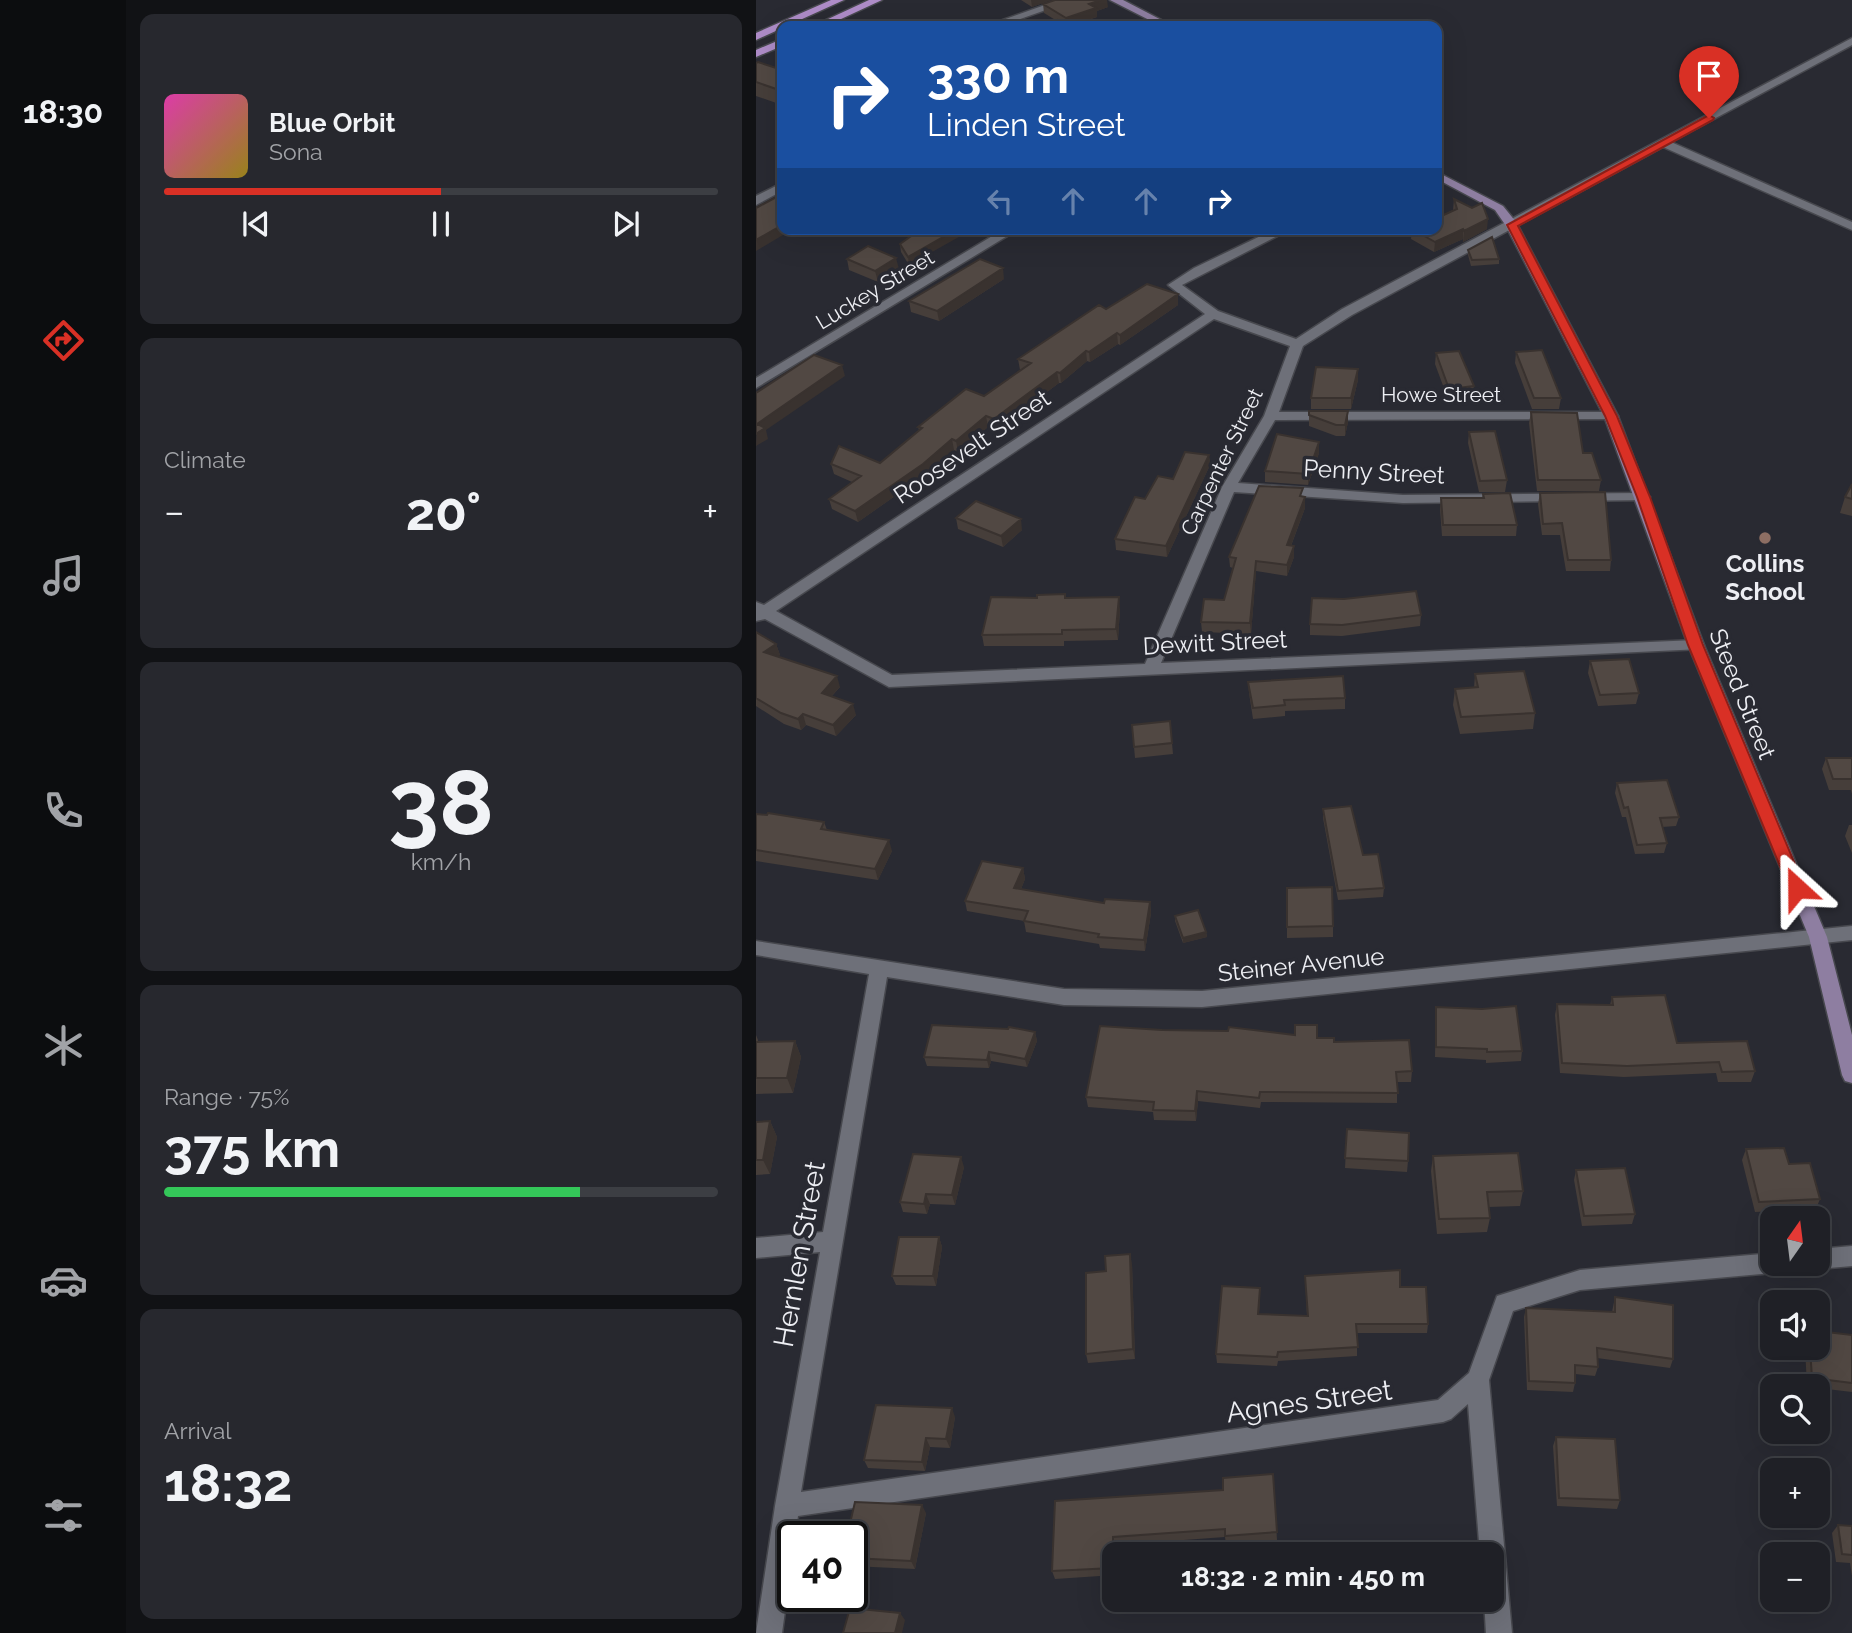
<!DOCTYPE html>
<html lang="en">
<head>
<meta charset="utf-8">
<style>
	body { margin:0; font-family:Raleway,sans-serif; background:#27282e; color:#f1f3f6; height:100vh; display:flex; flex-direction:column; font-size:26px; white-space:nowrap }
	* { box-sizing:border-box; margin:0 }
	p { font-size:23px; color:#a1a3a7 }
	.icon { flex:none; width:38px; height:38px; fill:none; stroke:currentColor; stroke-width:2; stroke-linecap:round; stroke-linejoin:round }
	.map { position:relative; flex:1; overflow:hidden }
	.sheet { display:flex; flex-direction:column; gap:14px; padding:14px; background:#111215; width:630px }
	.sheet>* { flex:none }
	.banner { position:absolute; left:21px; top:21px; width:665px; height:214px; border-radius:14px; box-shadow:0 7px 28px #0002,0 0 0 2px #3c3e43; background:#1a4fa0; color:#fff; overflow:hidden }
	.needle { width:46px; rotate:14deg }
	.buttons { position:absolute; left:1004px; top:1206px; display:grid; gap:14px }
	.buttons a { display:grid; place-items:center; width:70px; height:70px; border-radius:14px; background:#1f2026; box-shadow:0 7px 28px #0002,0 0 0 2px #3c3e43; font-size:35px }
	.speed { position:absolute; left:21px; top:1521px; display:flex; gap:14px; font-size:35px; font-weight:700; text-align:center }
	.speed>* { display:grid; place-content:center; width:91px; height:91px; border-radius:50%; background:#1f2026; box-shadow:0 7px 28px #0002,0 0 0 2px #3c3e43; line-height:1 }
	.speed .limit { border:4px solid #111; border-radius:10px; background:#fff; color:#111 }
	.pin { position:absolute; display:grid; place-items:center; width:60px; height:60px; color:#fff; margin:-72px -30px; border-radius:50% 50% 50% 0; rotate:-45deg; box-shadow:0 0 7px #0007 }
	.pin .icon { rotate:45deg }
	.me { position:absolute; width:77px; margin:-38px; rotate:336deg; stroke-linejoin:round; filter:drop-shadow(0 0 5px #0008) }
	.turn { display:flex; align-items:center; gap:24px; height:147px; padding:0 35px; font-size:32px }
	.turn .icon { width:91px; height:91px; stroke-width:2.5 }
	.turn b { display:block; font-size:49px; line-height:60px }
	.lanes { display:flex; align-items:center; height:66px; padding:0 35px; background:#0003; justify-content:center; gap:35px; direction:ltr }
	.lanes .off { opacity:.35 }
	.big { font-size:52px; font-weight:700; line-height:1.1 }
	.sheet .tile { flex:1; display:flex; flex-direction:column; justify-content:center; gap:10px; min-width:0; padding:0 24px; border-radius:14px; background:#27282e }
	.sheet .dial { align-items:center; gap:0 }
	.dial b { font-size:91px; line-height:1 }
	.song { display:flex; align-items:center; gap:21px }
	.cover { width:84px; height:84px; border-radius:10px; background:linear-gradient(135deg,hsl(320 70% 55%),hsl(50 70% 35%)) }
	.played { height:7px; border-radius:4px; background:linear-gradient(90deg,#d93025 50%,#3c3e43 50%) }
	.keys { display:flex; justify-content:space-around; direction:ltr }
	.heat { display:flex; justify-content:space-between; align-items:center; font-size:38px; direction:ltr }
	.charge { height:10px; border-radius:5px; background:linear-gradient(90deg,#34c759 75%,#3c3e43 0) }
	.trip { position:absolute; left:346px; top:1542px; width:402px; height:70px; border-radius:14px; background:#1f2026; box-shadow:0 7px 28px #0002,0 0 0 2px #3c3e43; font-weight:700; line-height:70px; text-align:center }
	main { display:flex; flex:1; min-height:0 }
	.menu { display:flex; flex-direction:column; width:126px; justify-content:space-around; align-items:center; background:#0c0d0f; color:#a1a3a7 }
	.menu .icon { width:49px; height:49px }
	.menu .on { color:#d93025 }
	.menu b { font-size:32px; color:#f1f3f6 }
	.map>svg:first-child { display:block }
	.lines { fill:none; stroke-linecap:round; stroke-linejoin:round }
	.street-casing { stroke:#47484e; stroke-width:3 }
	.secondary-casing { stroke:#47484e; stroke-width:3 }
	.primary-casing { stroke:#47484e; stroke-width:3 }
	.street { fill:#6e7079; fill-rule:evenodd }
	.secondary { fill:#8e7ea1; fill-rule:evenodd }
	.primary { fill:#ae8cc8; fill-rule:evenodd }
	.wall { fill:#463e3a }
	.shaded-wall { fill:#39322f }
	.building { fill:#514843; stroke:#39322f; stroke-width:2 }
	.route { fill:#d93025; stroke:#8d1f18; stroke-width:2 }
	.education-dot { fill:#8d6e63; stroke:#292a32; stroke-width:2.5 }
	.labels { text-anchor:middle; stroke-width:7; stroke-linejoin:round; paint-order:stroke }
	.far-street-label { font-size:21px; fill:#edeef3; stroke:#292a32 }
	.street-label { font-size:24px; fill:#edeef3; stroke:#292a32 }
	.poi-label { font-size:24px; font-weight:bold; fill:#edeef3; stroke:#292a32 }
	.near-street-label { font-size:28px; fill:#edeef3; stroke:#292a32 }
</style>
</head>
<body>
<main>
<nav class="menu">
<b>18:30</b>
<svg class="icon on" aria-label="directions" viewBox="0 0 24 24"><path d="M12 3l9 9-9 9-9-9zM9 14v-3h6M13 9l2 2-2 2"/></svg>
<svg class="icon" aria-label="music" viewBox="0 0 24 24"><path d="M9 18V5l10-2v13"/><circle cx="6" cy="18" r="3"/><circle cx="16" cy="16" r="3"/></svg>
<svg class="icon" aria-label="phone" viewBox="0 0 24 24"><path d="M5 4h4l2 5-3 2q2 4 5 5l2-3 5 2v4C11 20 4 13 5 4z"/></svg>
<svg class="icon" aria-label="climate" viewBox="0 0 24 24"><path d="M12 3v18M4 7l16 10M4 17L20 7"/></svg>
<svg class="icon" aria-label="car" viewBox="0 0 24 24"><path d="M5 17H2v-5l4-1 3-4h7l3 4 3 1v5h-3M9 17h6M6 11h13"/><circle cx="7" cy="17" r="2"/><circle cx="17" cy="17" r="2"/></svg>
<svg class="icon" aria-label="filters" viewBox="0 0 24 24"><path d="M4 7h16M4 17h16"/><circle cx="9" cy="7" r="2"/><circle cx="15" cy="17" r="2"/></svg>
</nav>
<section class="sheet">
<div class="tile">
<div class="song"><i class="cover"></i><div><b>Blue Orbit</b><p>Sona</p></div></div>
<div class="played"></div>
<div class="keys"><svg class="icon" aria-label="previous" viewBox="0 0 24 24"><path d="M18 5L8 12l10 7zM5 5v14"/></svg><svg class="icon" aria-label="pause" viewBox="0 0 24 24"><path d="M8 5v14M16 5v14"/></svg><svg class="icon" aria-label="next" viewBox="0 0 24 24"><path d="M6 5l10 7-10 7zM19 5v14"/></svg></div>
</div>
<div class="tile"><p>Climate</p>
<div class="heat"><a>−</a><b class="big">20°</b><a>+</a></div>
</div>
<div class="tile dial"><b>38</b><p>km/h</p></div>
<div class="tile"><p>Range · 75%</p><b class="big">375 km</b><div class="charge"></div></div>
<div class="tile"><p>Arrival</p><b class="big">18:32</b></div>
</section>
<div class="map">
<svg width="1096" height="1633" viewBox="0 0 1096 1633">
	<rect width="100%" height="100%" fill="#292a32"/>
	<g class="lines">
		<g class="street-casing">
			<path id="street" d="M303 0H318L244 26H230Z
				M1096 38V45L915 142 1096 222V230L907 147 596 315 547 346 523 412H855L862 416 860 419 519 420 482 483 647 495 887 493 894 497 892 500 647 503 478 492 405 663 940 640 946 641 948 645 946 649 133 687 9 619 0 621V602L8 605 449 314 412 285 438 268 519 229H535L426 285 462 311 540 339 586 309ZM458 319 534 346 508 416 466 487 389 664 136 675 20 611Z
				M26 183V191L0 205V196Z
				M248 229H263L0 388V378Z
				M1096 926V940L446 1007 308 1005 131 977 45 1492 682 1400 713 1373 741 1296 824 1270 1017 1253V1264H1028L1025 1270 1017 1273 824 1290 757 1311 733 1380 756 1633H730L728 1600H737V1554H724L712 1404 695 1419 687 1422 42 1516 26 1633H0L19 1506 64 1252 0 1258V1238L67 1232 113 974 0 955V941L308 989 446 991Z
				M1096 1246V1266L1062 1269 1053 1264H1062V1249Z"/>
		</g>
		<g class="secondary-casing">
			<path id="secondary" d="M354 0H367L417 26H405Z
				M681 172 747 206 760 222 862 416 948 645 1071 937 1096 1035V1083L1089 1081 1086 1075 1053 937 932 645 848 416 750 226 739 210 681 179Z"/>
		</g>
		<g class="primary-casing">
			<path id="primary" d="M75 0H88L0 40V33Z
				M113 0H126L70 26H57Z
				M26 39V46L0 57V50Z"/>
		</g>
		<use href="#street" class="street"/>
		<use href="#secondary" class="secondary"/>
		<use href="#primary" class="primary"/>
	</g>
	<path class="wall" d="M265 0H295L276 7Z
		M287 4 352 7 341 11V17L317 25 301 21 288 13Z
		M0 63 23 69 26 67V105L0 96Z
		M698 199 731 229 707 242V239L678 252 655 239 656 229 697 210Z
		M165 229 153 265 145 252 144 244Z
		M712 250 743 259V264L715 266 712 255Z
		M91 259 143 269 122 282 93 270Z
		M248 279 183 321 155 312 153 301Z
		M422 294V305L364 345 362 344 334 362 331 361 305 383H303L240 430 232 427 202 452 198 450 169 475 102 522 76 509 73 499 96 482 78 474 75 464 124 463 163 430 162 427 228 396 265 370H264L262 359 350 309Z
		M760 352 805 398 803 409H776L759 363Z
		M680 353 718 386 717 397 692 399 679 364Z
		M602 380 595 409H555V398Z
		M775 412 827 453 845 480 843 491H781L773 423Z
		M553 415 592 422 589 436H580L553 426Z
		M713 432 751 480 749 492H723L712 443Z
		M563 453 552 485 509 482V471Z
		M453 455 454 465 411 557 360 550 359 539 389 499Z
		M1096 484V516L1084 513 1089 497Z
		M784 493 855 560 854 571H810L804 535H786L782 504Z
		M727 494 761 525 760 536H686L684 509 685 498H726Z
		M547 497 549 508 535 546H538V557L531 576 500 571 495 634 446 632 445 622 468 600 477 568 474 567 473 557Z
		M200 518 266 530 247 547 202 529Z
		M310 598 364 609 362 640 308 641V646H228L226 635Z
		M665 615 664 626 586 636 554 635V624Z
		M0 632 20 644 24 655 21 657 84 687 76 696 100 715 80 736 50 725 45 730 28 724 0 706Z
		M834 661 883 693 880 704 842 706 832 673Z
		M719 674 779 713 777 729 704 734 697 705 699 689 718 688Z
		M492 682 589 698V709L529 711V716L497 719 493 693Z
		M376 725 416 743 417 754 379 758Z
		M1070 758H1096V794L1095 790H1073L1066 769Z
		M861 783 923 817 920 826 906 827 911 843 908 853 879 854 870 817H866L859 793Z
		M567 809 607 855 628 888 627 897 582 900 567 818Z
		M0 814 68 822 71 830 136 851 122 880 0 861Z
		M1093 825H1096V853L1089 836Z
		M267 868 269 879 265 889 348 903 394 902 395 913 389 951 344 948 343 944 270 932 268 921 211 911 209 901Z
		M531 888 577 926V937L531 938Z
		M419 916 450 932 451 937 427 943 419 921Z
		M856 997 921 1043 999 1071 995 1082H962L960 1073 868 1077 804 1073 799 1015 801 1004 854 1005Z
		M680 1007 766 1051 765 1061 730 1063V1060L679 1057Z
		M406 1030 539 1035 578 1042 656 1071 655 1082H641V1103L505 1102 504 1108 442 1101 440 1121 398 1120 397 1112 332 1107 330 1097Z
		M279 1032 281 1041 271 1067 235 1061 233 1068 171 1066 168 1057Z
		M0 1035 2 1040V1042L39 1041 45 1057 37 1093 0 1094Z
		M14 1121 21 1137 14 1174 0 1175V1122Z
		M591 1129 652 1161 651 1172 589 1168Z
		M990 1149 1033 1164 1064 1199 1060 1209 999 1212 986 1160Z
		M677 1156 767 1191 764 1206 732 1207 734 1218 731 1232 681 1234 675 1171Z
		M208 1167 199 1205 174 1204 171 1214 147 1212 144 1202Z
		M820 1170 879 1214 876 1224 826 1226 818 1180Z
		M183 1237 186 1247 180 1286 140 1285 136 1276Z
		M376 1264 379 1359 332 1363 330 1354 350 1271Z
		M549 1276 644 1287 672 1324 671 1333H601V1356L522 1361 521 1366 461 1363 460 1354 504 1298 503 1314 551 1316Z
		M859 1297 917 1359 914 1368 841 1358 842 1367 839 1376 819 1374V1383L817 1392 771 1390 768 1317 770 1308 856 1312Z
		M1096 1335V1392L1062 1388V1386H1051L1049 1348H1062Z
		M199 1417 194 1448 174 1447 169 1471 112 1468 108 1460Z
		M800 1437 864 1500 861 1509 801 1506 797 1446Z
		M517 1474 521 1540 470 1544 469 1537 359 1545V1575L299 1579 296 1571 299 1501 467 1490Z
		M170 1513 159 1569 96 1566V1536Z
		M1082 1525 1096 1526V1576L1094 1563 1080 1562 1076 1533Z"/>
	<path class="shaded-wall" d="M275 0H295L276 7Z
		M345 0H351L352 7 341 11V17L311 26 310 18 333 4Z
		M732 219 731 229 707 242 708 231Z
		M26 225V229H37L0 251V240Z
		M201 229H217L153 265 152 257Z
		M707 229V239L678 252 679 242Z
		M140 258 143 269 122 282 119 271Z
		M247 268 248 279 183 321 181 311Z
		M422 294V305L364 345V335Z
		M361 333 362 344 334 362 333 352Z
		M330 351 331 361 305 383 304 373Z
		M86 365 89 376 10 430 12 439 0 446 1 424Z
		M602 369V380L595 409V398Z
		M301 372 303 383 240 430 238 419Z
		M592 411V422L589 436V425Z
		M230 416 232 427 202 452 200 441Z
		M196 439 198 450 169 475 102 522 99 511Z
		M563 442V453L552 485V474Z
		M453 455 454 465 411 557 410 546Z
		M549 497V508L531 556V545Z
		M265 519 266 530 247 547 245 536Z
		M538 546V557L531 576V565Z
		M500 561V571L495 634 494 623Z
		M363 597 364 609 362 640 360 629Z
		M20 644 24 655 12 663 8 652Z
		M81 676 84 687 69 703 66 693Z
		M97 704 100 715 80 736 77 725Z
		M47 714 50 725 45 730 42 719Z
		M133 840 136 851 122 880 119 869Z
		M267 868 269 879 261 899 258 888Z
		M394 902 395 913 389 951 388 940Z
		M450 932 451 937 427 943V938Z
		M279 1032 281 1041 271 1067 269 1059Z
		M39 1041 45 1057 37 1093 31 1078Z
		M233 1052 235 1061 233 1068 231 1060Z
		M441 1091 442 1101 440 1121 439 1111Z
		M14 1121 21 1137 14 1174 7 1160Z
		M205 1157 208 1167 199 1205 196 1195Z
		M170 1194 174 1204 171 1214 168 1204Z
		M183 1237 186 1247 180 1286 177 1276Z
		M374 1254 376 1264 379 1359 377 1349Z
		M196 1408 199 1417 194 1448 190 1439Z
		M170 1438 174 1447 169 1471 166 1462Z
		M166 1505 170 1513 159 1569 155 1561Z
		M357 1537 359 1545V1575L357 1568Z
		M144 1613 149 1620 146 1633H139Z"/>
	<path class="building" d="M299 0H345L333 4 340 8 310 18 287 4Z
		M302 20 321 26H299Z
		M2 62 23 69 26 67V91L0 82V63Z
		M26 194V225L0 240V208Z
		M698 199 716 208 726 203 732 219 708 231 707 229 679 242 656 229H681V218L701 209Z
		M165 229H201L152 257 144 244Z
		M736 237 743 259 716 260 712 250Z
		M112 246 140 258 119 271 91 259Z
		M224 259 247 268 181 311 153 301Z
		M391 284 422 294 364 335 361 333 333 352 330 351 304 373 301 372 238 419 230 416 200 441 196 439 167 464 99 511 73 499 105 476 75 464 83 446 124 463 166 428 162 427 210 389 228 396 275 363 262 359 343 305 350 309Z
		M786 350 805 398H778L760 352Z
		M703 351 718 386 693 389 680 353Z
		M58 355 86 365 1 424 9 428 0 434V393Z
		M560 367 602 369 595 398H555Z
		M553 411H592L589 425H580L553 415Z
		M775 412 821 413 827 453H836L845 480H782Z
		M739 431 751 480 724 481 713 432Z
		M521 434 563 442 552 474 509 471Z
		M429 452 453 455 410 546 359 539 379 497 389 499 402 476 417 479Z
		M1096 484V499L1089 497Z
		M503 486 547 488 544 496 549 497 531 545 538 546 531 565 500 561 494 623 445 622 448 599 468 600 480 558 473 557Z
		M849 492 855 560H812L806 523 787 524 784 493Z
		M754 493 761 525H687L685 498H728L727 494Z
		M220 501 265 519 245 536 200 518Z
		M660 591 665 615 586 625 554 624 556 598 588 599Z
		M309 594V598L363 597 360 629 306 630V634L226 635 235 597 281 598V595Z
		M0 632 20 644 8 652 81 676 66 693 97 704 77 725 47 714 42 719 25 713 0 698Z
		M873 659 883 693 844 695 834 661Z
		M768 671 779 713 705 717 699 689 722 687 719 674Z
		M587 676 589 698 528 700 529 705 497 708 492 682Z
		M414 721 416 743 378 747 376 725Z
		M1070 758H1096V779H1077Z
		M911 780 923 817 904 818 911 843 881 845 872 807 868 808 861 783Z
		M595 806 607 855 622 854 628 888 582 891 567 809Z
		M12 813 68 822 65 829 133 840 119 869 0 850V814L11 815Z
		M226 861 267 868 258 888 348 903 349 899 394 902 388 940 342 937 343 934 268 921 272 911 209 901Z
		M576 887 577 926 531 927V888Z
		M442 910 450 932 427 938 419 916Z
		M909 995 921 1043 991 1041 999 1071 966 1072 963 1062 871 1066 806 1063 801 1004 857 1005 856 997Z
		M760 1006 766 1051 731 1052V1049L680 1047V1007L726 1009Z
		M176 1025 252 1029 253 1027 279 1032 269 1059 233 1052 231 1060 168 1057Z
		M539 1025H561V1038H578V1042L653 1040 656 1071 640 1072 642 1093 504 1092 503 1098 441 1091 439 1111 397 1110 398 1102 330 1097 344 1026 406 1030 472 1031 473 1027 539 1035Z
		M39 1041 31 1078H0V1042Z
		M14 1121 7 1160H0V1122Z
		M591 1129 653 1133 652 1161 589 1158Z
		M1028 1148 1033 1164 1054 1163 1064 1199 1003 1202 990 1149Z
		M762 1153 767 1191 731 1192 734 1218 683 1219 677 1156Z
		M157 1154 205 1157 196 1195 170 1194 168 1204 144 1202Z
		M869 1168 879 1214 828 1216 820 1170Z
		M143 1237H183L177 1276H136Z
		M374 1254 377 1349 330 1354V1273L350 1271 349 1256Z
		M644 1270V1287H670L672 1324H600L602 1347 522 1352 521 1357 460 1354 466 1286 504 1288 502 1314 552 1316 549 1276Z
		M859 1297 917 1305V1359L841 1348 842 1367 819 1365V1383L773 1381 770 1308 859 1312Z
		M1062 1331 1096 1335V1383L1056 1378 1054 1348H1062Z
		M120 1405 196 1408 190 1439 170 1438 166 1462 108 1460Z
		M800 1437 859 1439 864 1500 803 1498Z
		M517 1474 521 1532 469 1536V1529L357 1537V1568L296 1571 299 1501 467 1490V1478Z
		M99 1502 166 1505 155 1561 96 1558V1536H91Z
		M1082 1525 1096 1526V1555L1086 1554Z
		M94 1608 144 1613 139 1633H87Z"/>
	<path class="route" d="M953 115 958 118 957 120 762 226 861 416 894 497 947 645 1049 888 1041 894 1033 888 932 645 881 497 849 416 751 225Z"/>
	<circle class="education-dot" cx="1009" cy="538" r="7"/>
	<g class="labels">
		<g class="far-street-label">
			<text transform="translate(119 290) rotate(-31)" y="7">Luckey Street</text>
			<text x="685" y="402">Howe Street</text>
			<text transform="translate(466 462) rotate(-64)" y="7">Carpenter Street</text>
		</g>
		<g class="street-label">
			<text transform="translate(216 447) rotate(-34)" y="8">Roosevelt Street</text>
			<text transform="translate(618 472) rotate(3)" y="8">Penny Street</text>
			<text transform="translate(459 643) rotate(-3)" y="8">Dewitt Street</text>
			<text transform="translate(986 694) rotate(68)" y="8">Steed Street</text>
			<text transform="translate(545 965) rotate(-6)" y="8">Steiner Avenue</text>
		</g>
		<g class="poi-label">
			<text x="1009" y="572">Collins<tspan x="1009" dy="28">School</tspan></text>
		</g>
		<g class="near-street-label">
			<text transform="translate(43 1254) rotate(-80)" y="10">Hernlen Street</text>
			<text transform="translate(553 1401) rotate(-8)" y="10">Agnes Street</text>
		</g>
	</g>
</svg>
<div class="buttons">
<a><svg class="needle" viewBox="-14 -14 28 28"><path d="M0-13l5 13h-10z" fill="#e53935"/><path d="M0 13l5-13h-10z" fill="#a1a3a7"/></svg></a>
<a><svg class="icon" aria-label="sound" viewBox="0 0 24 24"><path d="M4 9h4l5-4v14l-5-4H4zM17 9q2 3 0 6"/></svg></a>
<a><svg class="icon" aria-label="search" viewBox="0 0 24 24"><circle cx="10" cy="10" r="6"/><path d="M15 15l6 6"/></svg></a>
<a>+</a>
<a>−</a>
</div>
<div class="speed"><div class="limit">40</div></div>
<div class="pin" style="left:953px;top:118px;background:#d93025"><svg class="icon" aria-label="arrive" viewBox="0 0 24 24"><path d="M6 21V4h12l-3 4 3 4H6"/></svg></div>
<svg class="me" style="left:1041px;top:888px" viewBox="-20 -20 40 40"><path d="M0-17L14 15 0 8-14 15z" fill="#d93025" stroke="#fff" stroke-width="4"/></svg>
<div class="trip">18:32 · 2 min · 450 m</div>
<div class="banner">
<div class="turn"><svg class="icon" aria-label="right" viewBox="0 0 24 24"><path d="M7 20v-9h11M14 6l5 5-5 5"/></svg><div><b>330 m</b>Linden Street</div></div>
<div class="lanes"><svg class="icon off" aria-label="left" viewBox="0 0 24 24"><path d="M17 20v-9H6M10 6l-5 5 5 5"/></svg><svg class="icon off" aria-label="ahead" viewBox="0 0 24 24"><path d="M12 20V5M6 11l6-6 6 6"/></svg><svg class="icon off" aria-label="ahead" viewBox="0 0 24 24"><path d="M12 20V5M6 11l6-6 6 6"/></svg><svg class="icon" aria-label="right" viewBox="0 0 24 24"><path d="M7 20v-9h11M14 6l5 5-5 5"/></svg></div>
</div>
</div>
</main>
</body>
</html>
